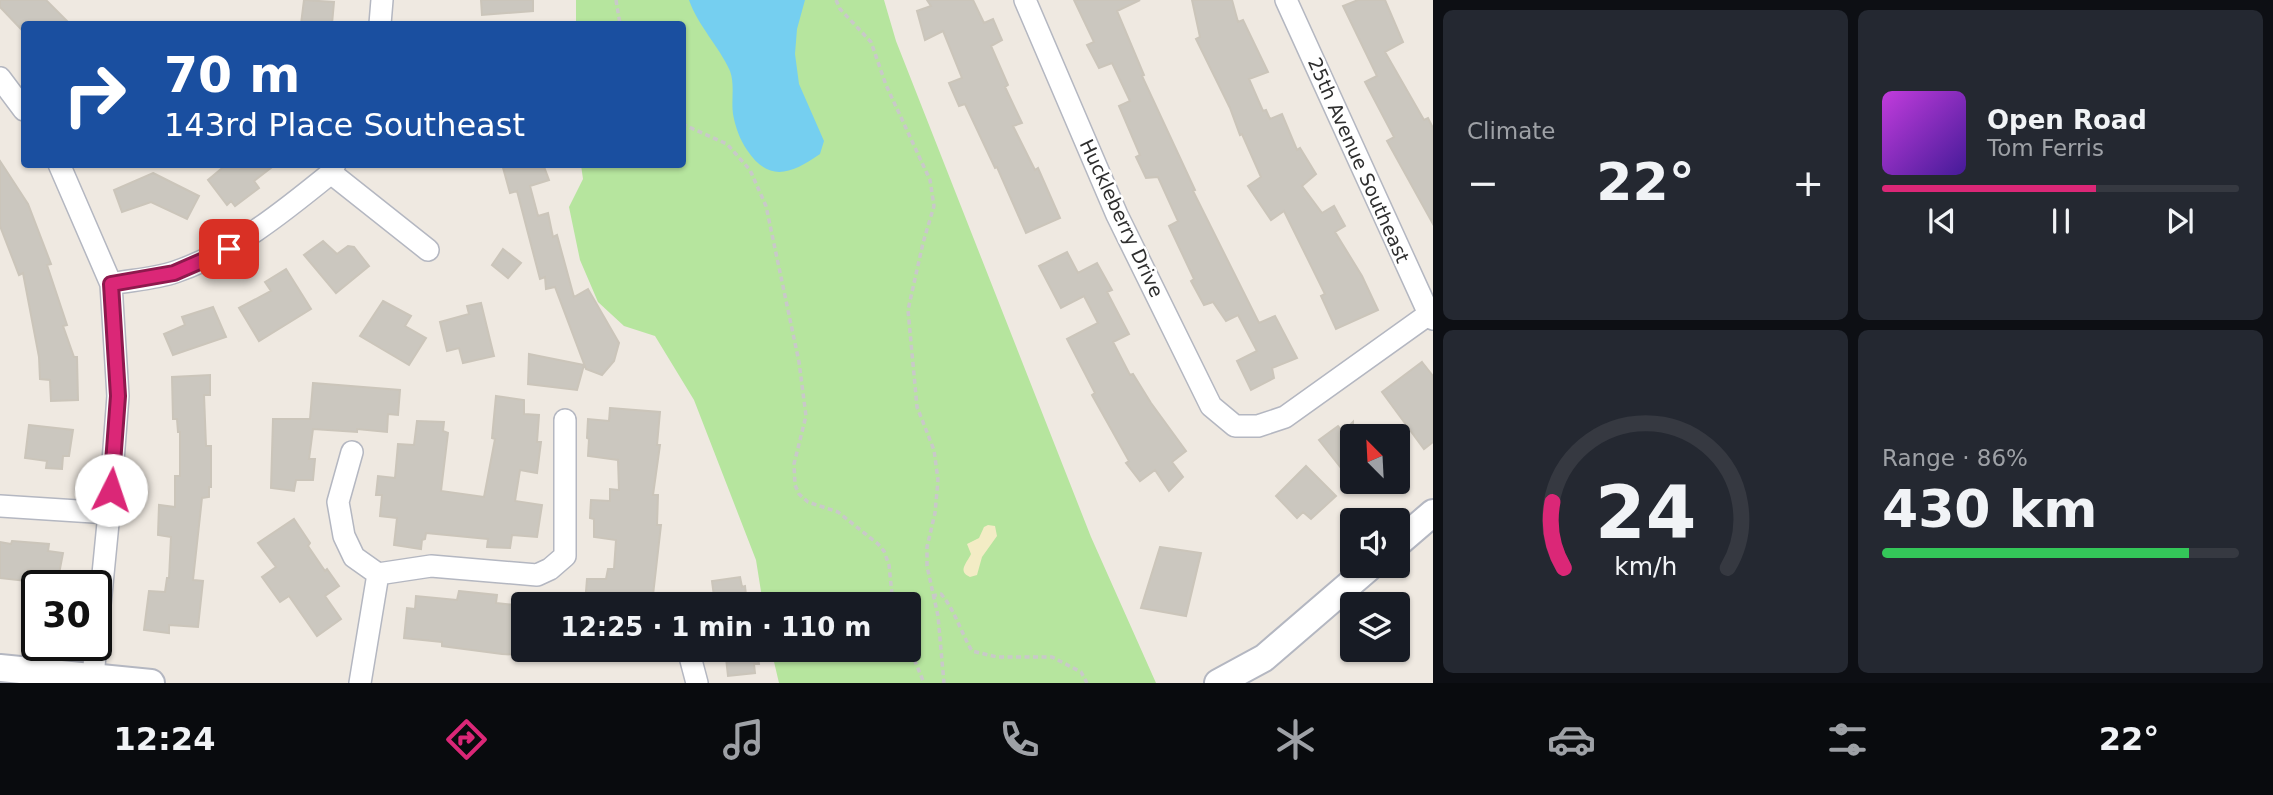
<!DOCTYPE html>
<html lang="en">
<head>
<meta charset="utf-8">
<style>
	body { margin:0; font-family:"DejaVu Sans",sans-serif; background:#242831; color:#f1f3f6; height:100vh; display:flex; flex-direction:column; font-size:26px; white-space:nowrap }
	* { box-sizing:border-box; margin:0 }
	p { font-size:23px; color:#9ea1a6 }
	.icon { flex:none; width:38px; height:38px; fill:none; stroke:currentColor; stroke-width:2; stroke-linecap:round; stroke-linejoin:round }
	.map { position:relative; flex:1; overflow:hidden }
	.side { display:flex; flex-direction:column; gap:10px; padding:10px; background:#0d0f14; width:840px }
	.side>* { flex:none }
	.guide { position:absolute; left:21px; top:21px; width:665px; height:147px; border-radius:7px; box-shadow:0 2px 5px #0004; background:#1a4fa0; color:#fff; overflow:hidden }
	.needle { width:46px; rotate:336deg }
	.controls { position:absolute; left:1340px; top:424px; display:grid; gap:14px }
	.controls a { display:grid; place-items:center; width:70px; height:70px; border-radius:7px; background:#171b24; box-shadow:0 2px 5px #0004; font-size:35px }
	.speed { position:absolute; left:21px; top:570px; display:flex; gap:14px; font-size:35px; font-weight:700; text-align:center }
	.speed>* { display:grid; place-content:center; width:91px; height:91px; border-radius:50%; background:#171b24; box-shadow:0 2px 5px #0004; line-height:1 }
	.speed .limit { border:4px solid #111; border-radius:10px; background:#fff; color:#111 }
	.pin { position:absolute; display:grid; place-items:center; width:60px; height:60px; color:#fff; margin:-30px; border-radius:14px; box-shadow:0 4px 10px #0006 }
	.me { position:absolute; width:77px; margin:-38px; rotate:4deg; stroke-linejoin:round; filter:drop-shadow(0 0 5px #0008) }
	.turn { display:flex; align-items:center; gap:24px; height:147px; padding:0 28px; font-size:32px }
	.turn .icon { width:91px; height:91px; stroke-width:2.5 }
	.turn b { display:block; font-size:49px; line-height:60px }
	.big { font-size:52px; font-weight:700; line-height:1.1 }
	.side .card { flex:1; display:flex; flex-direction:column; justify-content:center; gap:10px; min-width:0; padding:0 24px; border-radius:10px; background:#242831 }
	.side .dial { align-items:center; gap:0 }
	.dial svg { height:182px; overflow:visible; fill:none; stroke:#363941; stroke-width:7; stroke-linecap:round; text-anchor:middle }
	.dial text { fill:#f1f3f6; stroke:none }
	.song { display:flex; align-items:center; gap:21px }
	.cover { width:84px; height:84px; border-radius:10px; background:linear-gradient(135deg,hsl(290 70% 55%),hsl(260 70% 35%)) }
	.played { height:7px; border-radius:4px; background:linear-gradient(90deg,#db2777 60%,#363941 60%) }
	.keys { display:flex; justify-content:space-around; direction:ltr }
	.heat { display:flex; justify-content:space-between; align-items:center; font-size:38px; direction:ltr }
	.charge { height:10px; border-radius:5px; background:linear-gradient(90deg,#34c759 86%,#363941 0) }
	.side .tiles { flex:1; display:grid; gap:10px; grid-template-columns:repeat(2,1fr) }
	.trip { position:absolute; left:511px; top:592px; width:410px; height:70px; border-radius:7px; background:#171b24; box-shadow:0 2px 5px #0004; font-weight:700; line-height:70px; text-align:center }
	.tab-bar { display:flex; height:112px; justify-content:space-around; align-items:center; background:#090b0e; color:#9ea1a6 }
	.tab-bar .icon { width:49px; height:49px }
	.tab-bar .current { color:#db2777 }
	.tab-bar b { font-size:32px; color:#f1f3f6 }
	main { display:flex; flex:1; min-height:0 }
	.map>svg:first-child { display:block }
	.green { fill:#b6e59e }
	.sand { fill:#f3ecc5 }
	.water { fill:#75cff0 }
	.building { fill:#cbc7bf; stroke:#cbc5ba; stroke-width:2 }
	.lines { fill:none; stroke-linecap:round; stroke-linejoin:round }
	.minor-casing { stroke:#b4b7c1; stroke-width:24 }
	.tertiary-casing { stroke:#b4b7c1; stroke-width:30 }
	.path { stroke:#c9c9c9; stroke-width:3.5; stroke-dasharray:5 3.5; stroke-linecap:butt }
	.minor { stroke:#fff; stroke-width:21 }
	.tertiary { stroke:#fff; stroke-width:26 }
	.route-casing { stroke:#8e194d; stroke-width:18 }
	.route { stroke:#db2777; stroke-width:12 }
	.labels { text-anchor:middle; stroke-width:5; stroke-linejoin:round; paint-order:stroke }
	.street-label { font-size:19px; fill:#2e2e2e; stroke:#fff }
</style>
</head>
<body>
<main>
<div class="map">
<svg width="1433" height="683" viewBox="0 0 1433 683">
	<rect width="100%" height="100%" fill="#efe9e1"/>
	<path class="green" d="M576 0H884L896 41 1091 537 1156 683H779L771 649H908V604H763L756 560 694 400 655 336 624 326 598 302 580 260 569 207 583 179 581 165 682 164V24H576Z"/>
	<path class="sand" d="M988 525 995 526 997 536 982 557 977 575 970 577C957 571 967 563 971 554L967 544 979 538 984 527Z"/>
	<path class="water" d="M689 0H805L797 29 795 54 799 84 824 141 820 154C791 174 769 183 747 150 740 140 735 126 733 114 731 100 735 85 730 71 719 46 698 26 689 0Z"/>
	<path class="building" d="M0 0H46L70 24H24L21 29 0 7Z
		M304 0 334 2 332 24H301Z
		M481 0H533V11L482 15Z
		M927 0H973L984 23 993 19 1002 40 991 46 1008 85 1005 87 1022 123 1013 126 1035 170 1038 168 1060 218 1026 233 997 167 995 168 965 104 959 106 949 83 962 78 943 31 925 40 917 11 931 6Z
		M1074 0H1140L1117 11 1144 75 1142 76 1195 190 1193 191 1259 323 1275 316 1297 358 1272 368 1274 378 1251 390 1237 361 1257 351 1238 315 1226 321 1213 302 1204 305 1191 281 1194 279 1169 226 1178 221 1158 177 1146 178 1136 157 1140 155 1119 106 1130 101 1112 63 1099 68 1087 45 1094 42Z
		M1192 0H1232L1238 22 1243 20 1268 72 1249 79 1263 111 1266 110 1270 119 1282 114 1297 150 1300 148 1316 174 1302 186 1322 213 1334 206 1345 226 1335 232 1362 276 1378 310 1336 329 1321 296 1325 294 1284 211 1271 220 1248 186 1261 177 1242 134 1240 135 1230 108 1196 39 1200 37Z
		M1358 0H1385L1403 42 1385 52 1424 120 1428 118 1433 128V224L1387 141 1394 137 1365 82 1377 76 1343 6Z
		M0 161 28 204 51 264 47 265 67 325 63 326 74 357H77L78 400 51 401 50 380 40 379 39 357 23 273 19 275 0 226Z
		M227 164H276L254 181 259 188 235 206 231 201 227 205 208 180Z
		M502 164H543L549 180 530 186 538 216 548 213 553 237 557 235 574 297 588 289 619 343 614 361 602 375 586 369 555 287 546 289 545 277 540 279 517 191 510 193Z
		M153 173 199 196 187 219 151 202 122 212 114 190Z
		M323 241 337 254 348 246 354 247 369 266 336 293 304 255Z
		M503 249 521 263 508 278 492 265Z
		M1067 252 1078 273 1097 263 1112 290 1107 292 1129 334 1113 342 1130 375 1133 374 1151 403 1186 451 1172 462 1183 477 1169 491 1155 470 1140 481 1126 463 1129 461 1092 395 1095 393 1067 339 1098 323 1084 296 1061 308 1039 266Z
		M286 269 311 309 259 341 239 308 271 291 265 282Z
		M383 301 411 316 405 326 426 338 409 365 360 336Z
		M481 303 494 356 463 363 459 348 447 351 440 322 469 314 467 306Z
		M213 307 226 337 173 355 164 334 185 325 182 317Z
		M529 354 584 365 577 390 528 384Z
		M1422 362 1433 376V442L1424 449 1382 392Z
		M210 375V395H204L206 446H211V487H209V497L202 498 193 580 203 581 198 627 169 625V633L144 630 149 591 165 592 167 578H169L171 537 158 535 159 505 175 507V476H180V432H178L177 419H173L172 377Z
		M313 383 400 390 398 415 388 414 387 432 357 429V432L313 429 309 459H315L313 480H296L294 491 271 488 273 419H310Z
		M496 396 524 400V414L539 415 537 442H541L537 473 520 470 515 501 542 505 537 537 512 535 510 548 487 547 488 539 426 533 425 539 422 540 421 549 394 545 397 518 380 516 382 495H376L378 476 395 478 398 444 414 445 417 421 444 422 443 431 448 433 441 491 484 497 495 439 492 438Z
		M610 408 660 412 657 445H660L653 495H658L657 525H661L652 604H585L587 579H606L608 569H614L616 540 594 537V519L590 518 591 500 610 501V489L619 490 618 460 588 456 589 439 587 438 588 419 609 421Z
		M1353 422V483L1319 440 1338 426 1343 432Z
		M29 425 73 430 69 456H63L62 469 46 468 47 461 25 458Z
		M1306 466 1336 496 1311 519 1303 512 1297 518 1276 496Z
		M294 519 310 543 308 546 325 571 327 569 339 586 325 596 341 619 317 636 289 596 280 602 262 577 276 567 258 543Z
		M12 541 49 544 48 551 63 553 59 574 28 570 26 581 0 578V542L11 544Z
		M1160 547 1201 553 1186 616 1141 608Z
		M740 577 742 587 745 586 747 604H715L712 581Z
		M459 591 497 595 496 603 523 606V655L502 654 442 646V642L404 638 407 608 415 609 416 596 457 600Z
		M725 649H757L759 664H754L755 673 728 676Z"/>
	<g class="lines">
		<g class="minor-casing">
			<path id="minor" d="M1025 0 1117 215 1211 406 1235 426H1258L1285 417 1429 314
				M1286 0 1429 314 1433 319
				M380 24 382 0
				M0 78 24 110
				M59 164 111 284 118 396 109 513 93 676
				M331 173 428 250
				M111 284C131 280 155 279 175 272 234 252 283 212 331 173L335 164
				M352 452 338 502 344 536 354 557 378 574
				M0 506 109 513
				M688 649 697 683
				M360 683 378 574 431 566 537 575 550 569 565 556V420"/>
		</g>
		<g class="tertiary-casing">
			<path id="tertiary" d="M1398 543 1433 513
				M0 668 151 683
				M1218 683 1264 658 1372 565"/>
		</g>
		<path class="path" d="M616 0 620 24
			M836 0 840 9 871 42 886 85 930 180 934 206 923 243 908 310 917 407 934 450 938 480 935 513 927 547V566L938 616 944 683
			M682 124 727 144 750 170 766 206 799 362 806 416 794 464 795 485 799 494 808 502 838 512 878 544 884 551 889 565 893 604
			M932 596 941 594C955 610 961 633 972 651L997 657H1052L1081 672 1087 683
			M908 644 924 683"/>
		<use href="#minor" class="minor"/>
		<use href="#tertiary" class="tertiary"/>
	</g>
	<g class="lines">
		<g class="route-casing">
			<path id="route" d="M111 490 118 396 111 284 174 273 229 249"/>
		</g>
		<use href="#route" class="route"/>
	</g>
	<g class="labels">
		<g class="street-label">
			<text transform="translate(1359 160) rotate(66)" y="7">25th Avenue Southeast</text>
			<text transform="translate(1122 218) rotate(65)" y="7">Huckleberry Drive</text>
		</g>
	</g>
</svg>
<div class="controls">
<a><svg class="needle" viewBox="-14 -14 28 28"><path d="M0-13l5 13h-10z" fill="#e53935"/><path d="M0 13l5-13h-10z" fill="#9ea1a6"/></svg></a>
<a><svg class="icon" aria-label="sound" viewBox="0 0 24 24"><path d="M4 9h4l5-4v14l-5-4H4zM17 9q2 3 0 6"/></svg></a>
<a><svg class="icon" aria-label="layers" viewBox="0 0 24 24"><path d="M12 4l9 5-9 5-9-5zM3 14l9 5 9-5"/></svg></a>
</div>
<div class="speed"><div class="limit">30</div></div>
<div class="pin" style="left:229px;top:249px;background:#d93025"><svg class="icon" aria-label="arrive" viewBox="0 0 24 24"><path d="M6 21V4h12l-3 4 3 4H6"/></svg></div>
<svg class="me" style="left:111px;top:490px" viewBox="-20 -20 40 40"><circle r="19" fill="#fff"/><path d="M0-13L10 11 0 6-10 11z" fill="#db2777"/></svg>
<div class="trip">12:25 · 1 min · 110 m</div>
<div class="guide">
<div class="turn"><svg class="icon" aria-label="right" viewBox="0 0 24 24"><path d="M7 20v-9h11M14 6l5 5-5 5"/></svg><div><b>70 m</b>143rd Place Southeast</div></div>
</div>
</div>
<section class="side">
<div class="tiles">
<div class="card"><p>Climate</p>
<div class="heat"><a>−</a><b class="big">22°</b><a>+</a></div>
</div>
<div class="card">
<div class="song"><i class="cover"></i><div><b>Open Road</b><p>Tom Ferris</p></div></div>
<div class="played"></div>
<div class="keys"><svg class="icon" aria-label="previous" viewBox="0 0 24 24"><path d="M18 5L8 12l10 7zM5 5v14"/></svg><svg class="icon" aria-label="pause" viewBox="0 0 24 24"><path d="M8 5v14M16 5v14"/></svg><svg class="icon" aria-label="next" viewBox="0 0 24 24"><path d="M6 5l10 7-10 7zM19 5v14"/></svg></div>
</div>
<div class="card dial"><svg viewBox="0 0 100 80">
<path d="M14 69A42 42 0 1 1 86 69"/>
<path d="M14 69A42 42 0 0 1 9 40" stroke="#db2777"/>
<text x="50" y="56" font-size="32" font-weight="700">24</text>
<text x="50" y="72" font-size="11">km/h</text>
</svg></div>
<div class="card"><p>Range · 86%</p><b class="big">430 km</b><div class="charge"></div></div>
</div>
</section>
</main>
<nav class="tab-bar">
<b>12:24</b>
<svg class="icon current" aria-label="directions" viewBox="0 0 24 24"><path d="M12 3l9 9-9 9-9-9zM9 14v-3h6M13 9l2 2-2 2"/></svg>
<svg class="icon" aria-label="music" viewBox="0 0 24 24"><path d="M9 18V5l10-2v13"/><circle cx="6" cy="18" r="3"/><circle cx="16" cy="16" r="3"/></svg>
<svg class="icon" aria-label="phone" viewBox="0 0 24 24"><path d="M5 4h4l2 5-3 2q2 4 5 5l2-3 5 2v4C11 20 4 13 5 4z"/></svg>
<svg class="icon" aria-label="climate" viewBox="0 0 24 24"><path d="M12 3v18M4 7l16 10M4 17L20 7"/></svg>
<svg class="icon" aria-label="car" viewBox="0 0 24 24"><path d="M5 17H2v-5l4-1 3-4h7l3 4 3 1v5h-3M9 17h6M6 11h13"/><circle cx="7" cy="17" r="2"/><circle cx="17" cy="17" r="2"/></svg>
<svg class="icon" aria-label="filters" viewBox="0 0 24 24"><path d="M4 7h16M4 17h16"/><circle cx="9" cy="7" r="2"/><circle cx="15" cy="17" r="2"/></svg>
<b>22°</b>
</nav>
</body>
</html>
